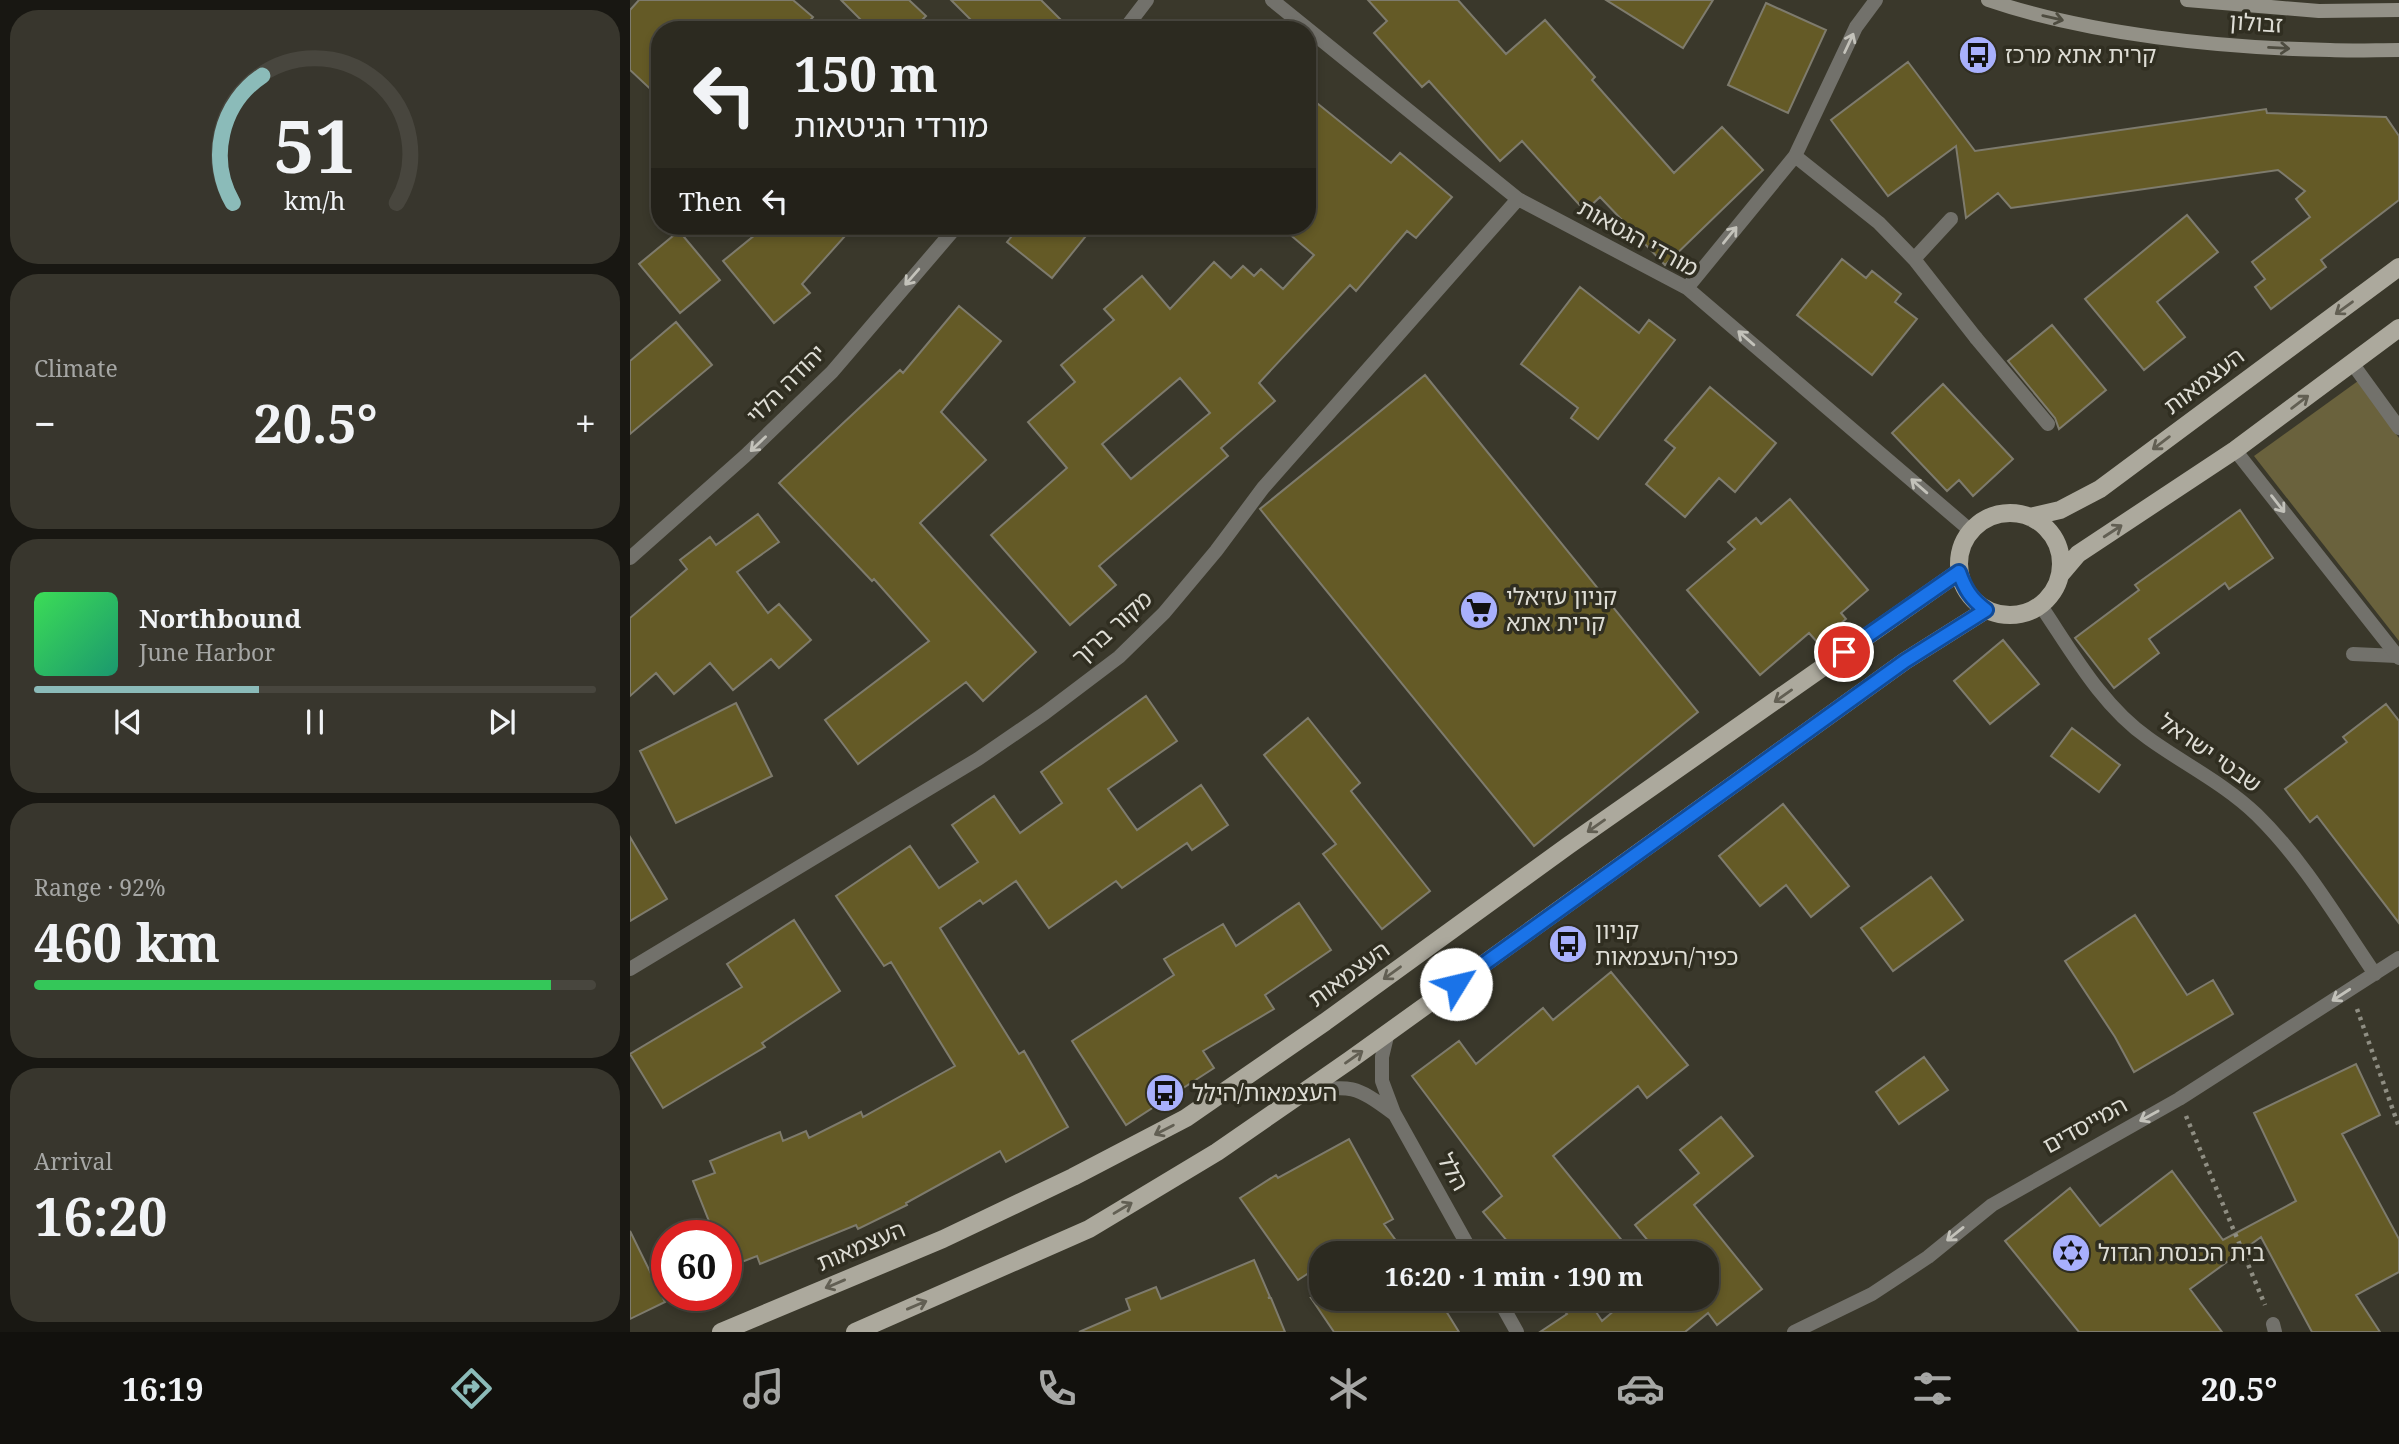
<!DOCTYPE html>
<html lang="en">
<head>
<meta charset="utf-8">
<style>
	body { margin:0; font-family:"Noto Serif","Noto Sans Hebrew",serif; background:#38362d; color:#f1f3f6; height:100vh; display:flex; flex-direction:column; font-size:26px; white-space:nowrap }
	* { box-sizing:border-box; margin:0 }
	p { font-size:23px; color:#a6a7a5 }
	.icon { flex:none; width:38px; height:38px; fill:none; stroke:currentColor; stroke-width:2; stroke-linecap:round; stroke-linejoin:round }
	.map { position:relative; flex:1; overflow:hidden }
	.sheet { display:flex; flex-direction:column; gap:10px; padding:10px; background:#181712; width:630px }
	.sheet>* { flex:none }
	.hud { position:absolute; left:21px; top:21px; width:665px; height:214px; border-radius:28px; box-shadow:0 4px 10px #0003,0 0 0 2px #48463e; background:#2c2a20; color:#f1f3f6; overflow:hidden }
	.speed { position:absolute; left:21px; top:1220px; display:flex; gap:14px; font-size:35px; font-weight:700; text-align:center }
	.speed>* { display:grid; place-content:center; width:91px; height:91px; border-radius:50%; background:#2c2a20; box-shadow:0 4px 10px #0003,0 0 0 2px #48463e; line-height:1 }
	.speed .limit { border:10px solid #d22; background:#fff; color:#111 }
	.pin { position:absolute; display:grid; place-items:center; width:60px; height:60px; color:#fff; margin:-30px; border:4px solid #fff; border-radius:50%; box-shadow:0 2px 7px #0007 }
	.me { position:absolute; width:77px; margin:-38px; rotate:54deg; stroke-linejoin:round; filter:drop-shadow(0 0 5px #0008) }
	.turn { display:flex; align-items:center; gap:24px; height:147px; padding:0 28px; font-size:32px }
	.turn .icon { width:91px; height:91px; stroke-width:2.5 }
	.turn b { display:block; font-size:49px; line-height:60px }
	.then { display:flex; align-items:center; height:66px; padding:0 28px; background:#0003; gap:14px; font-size:26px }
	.big { font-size:52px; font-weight:700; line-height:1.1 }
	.sheet .widget { flex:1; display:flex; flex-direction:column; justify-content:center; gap:10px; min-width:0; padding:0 24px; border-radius:28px; background:#38362d }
	.sheet .dial { align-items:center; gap:0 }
	.dial svg { height:182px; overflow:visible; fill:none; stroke:#48463e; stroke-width:7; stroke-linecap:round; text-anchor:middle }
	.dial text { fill:#f1f3f6; stroke:none }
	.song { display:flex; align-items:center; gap:21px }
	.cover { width:84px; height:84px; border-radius:10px; background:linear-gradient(135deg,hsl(130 70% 55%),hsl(160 70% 35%)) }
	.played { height:7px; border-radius:4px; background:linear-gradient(90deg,#8bbbb9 40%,#48463e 40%) }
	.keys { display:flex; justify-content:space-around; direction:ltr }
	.heat { display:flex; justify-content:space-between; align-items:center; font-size:38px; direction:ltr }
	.charge { height:10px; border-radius:5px; background:linear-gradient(90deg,#34c759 92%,#48463e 0) }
	.trip { position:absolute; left:679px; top:1241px; width:410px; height:70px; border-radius:28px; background:#2c2a20; box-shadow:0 4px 10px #0003,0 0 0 2px #48463e; font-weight:700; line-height:70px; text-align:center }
	.tab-bar { display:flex; height:112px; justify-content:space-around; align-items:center; background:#12110d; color:#a6a7a5 }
	.tab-bar .icon { width:49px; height:49px }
	.tab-bar .selected { color:#8bbbb9 }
	.tab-bar b { font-size:32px; color:#f1f3f6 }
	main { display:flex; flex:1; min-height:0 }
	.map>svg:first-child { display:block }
	.green { fill:#6a623d }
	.building { fill:#645a26; stroke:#7e7b6d; stroke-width:2; fill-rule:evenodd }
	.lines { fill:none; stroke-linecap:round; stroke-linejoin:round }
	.path { stroke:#8f8e83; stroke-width:4.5; stroke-dasharray:3.5 5; stroke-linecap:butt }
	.service { stroke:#72716b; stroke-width:14 }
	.minor { stroke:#72716b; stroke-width:14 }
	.secondary { stroke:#939187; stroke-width:14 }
	.primary { stroke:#aca99d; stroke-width:18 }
	.oneway { stroke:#4e4c40 }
	.oneway2 { stroke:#c3c2ba }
	.oneway3 { stroke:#625f53 }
	.route-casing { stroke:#114b97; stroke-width:18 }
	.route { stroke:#1a73e8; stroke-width:12 }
	.labels { text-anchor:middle; stroke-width:7; stroke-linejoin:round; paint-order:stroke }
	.street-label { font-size:23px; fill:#deddd5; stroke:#302e21 }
	.poi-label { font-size:23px; fill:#deddd5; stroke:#302e21; text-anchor:start }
</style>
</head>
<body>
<main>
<section class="sheet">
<div class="widget dial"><svg viewBox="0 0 100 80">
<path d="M14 69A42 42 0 1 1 86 69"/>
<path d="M14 69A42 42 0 0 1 27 13" stroke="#8bbbb9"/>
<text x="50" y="56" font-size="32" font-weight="700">51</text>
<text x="50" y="72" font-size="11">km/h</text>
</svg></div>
<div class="widget"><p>Climate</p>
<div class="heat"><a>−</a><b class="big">20.5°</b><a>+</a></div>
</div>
<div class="widget">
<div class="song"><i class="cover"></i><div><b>Northbound</b><p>June Harbor</p></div></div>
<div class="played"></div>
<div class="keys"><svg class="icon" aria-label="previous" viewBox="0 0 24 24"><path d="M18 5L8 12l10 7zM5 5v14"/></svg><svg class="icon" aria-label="pause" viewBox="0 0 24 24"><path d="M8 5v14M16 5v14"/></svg><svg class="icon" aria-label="next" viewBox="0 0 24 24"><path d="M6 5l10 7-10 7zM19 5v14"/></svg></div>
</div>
<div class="widget"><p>Range · 92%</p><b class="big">460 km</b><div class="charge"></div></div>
<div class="widget"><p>Arrival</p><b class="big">16:20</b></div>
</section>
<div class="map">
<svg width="1769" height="1332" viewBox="0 0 1769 1332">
	<rect width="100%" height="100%" fill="#3a382b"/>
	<path class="green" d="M1728 381 1769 438V641L1624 456Z"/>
	<path class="building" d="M9 0H163L183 17 172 30H30V98L0 70V10Z
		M211 0H279L296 16 282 30H241Z
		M321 0H411L441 30H351Z
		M738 0H828L876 54 915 20 965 77 962 80 1044 173 1092 127 1133 170 1035 265 970 197 955 211 892 141 870 161 799 81 792 87 744 33 757 21Z
		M976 0H1083L1053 48Z
		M1136 3 1196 30 1158 113 1098 85Z
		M1278 62 1345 151 1636 109 1637 113 1756 117 1769 136V200L1691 260 1696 267 1641 309 1625 287 1635 279 1622 262 1680 217 1666 199 1675 191 1648 170 1381 208 1368 193 1336 218 1326 146 1258 196 1201 120Z
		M677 95 761 163 770 153 822 197 786 238 777 231 726 291 720 285 629 383 645 401 591 448 598 456 469 566 486 585 440 625 361 535 437 468 398 422 445 382 431 365 484 320 474 309 512 276 540 309 584 262 601 278 613 266 624 276 631 269 653 289 684 255 650 226H677ZM550 378 580 413 501 479 472 444Z
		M1557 215 1588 252 1527 302 1555 337 1514 370 1455 299Z
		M136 226H224L172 284 180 293 144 323 93 261Z
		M390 226H444L456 236 422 278 377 242Z
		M49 231 90 280 50 313 9 264Z
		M1212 259 1236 278 1242 271 1271 294 1265 302 1287 319 1242 375 1167 315Z
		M950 287 1009 333 1019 320 1045 340 968 439 941 418 948 408 891 364Z
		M329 306 371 341 311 412 356 460 290 523 406 652 353 701 336 682 228 764 195 720 299 641 244 579 242 581 149 483 270 370 273 373Z
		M46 322 82 365 0 434V361Z
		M1422 325 1476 390 1429 429 1425 418 1378 361Z
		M795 375 1068 712 904 846 630 509Z
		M1313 384 1383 459 1343 496 1329 480 1317 491 1262 433Z
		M1080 387 1146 443 1105 492 1089 478 1055 517 1016 484 1045 448 1035 440Z
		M1160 499 1238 590 1211 613 1216 619 1188 643 1179 633 1130 675 1057 590 1105 549 1098 542 1126 518 1131 524Z
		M1610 510 1643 558 1599 589 1595 583 1519 639 1529 653 1484 688 1445 638 1509 590 1505 585Z
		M128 514 149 542 107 572 138 613 149 604 181 640 149 668 141 659 103 690 80 663 44 694 26 673 0 696V618L57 569 50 560 80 537 86 545Z
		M1373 640 1409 684 1360 724 1324 681Z
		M516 696 547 741 478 789 507 830 571 785 598 825 562 850 557 843 492 888 486 881 419 928 386 881 353 904 350 900 310 928 389 1054 394 1051 438 1127 376 1162 370 1151 276 1203 277 1205 228 1229 226 1225 130 1264 127 1256 96 1268V1236H85L63 1181 85 1173 80 1161 150 1132 153 1141 176 1131 179 1138 231 1112 233 1117 325 1066 261 962 254 966 206 896 280 846 309 888 348 862 322 825 364 796 390 833 432 803 411 772Z
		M106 703 142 776 46 823 10 751Z
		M1756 704 1769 721V923L1687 816 1680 822 1655 789 1717 742 1713 737Z
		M678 718 730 783 721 791 800 891 752 929 693 854 706 844 634 755Z
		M1442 728 1490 765 1469 792 1421 756Z
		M1153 804 1219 886 1181 917 1156 885 1130 906 1089 856Z
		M0 837 37 899 0 921Z
		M1301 877 1333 920 1263 971 1231 928Z
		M669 903 701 950 635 995 644 1009 573 1051 584 1068 496 1125 442 1041 544 975 534 959 593 924 606 946Z
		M1505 915 1557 995 1583 980 1603 1014 1504 1072 1485 1037 1435 961Z
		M164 920 210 991 132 1043 135 1047 33 1108 0 1054 112 987 97 964Z
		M981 972 1058 1065 1017 1098 1008 1086 923 1156 995 1244 984 1253H887L853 1212 872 1196 782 1076 829 1041 846 1064 913 1008 923 1020Z
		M1294 1057 1318 1090 1269 1124 1246 1092Z
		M1726 1064 1750 1115 1712 1134 1769 1239V1272L1726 1295 1750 1332H1682L1631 1237 1560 1289 1592 1332H1449L1375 1241 1440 1188 1470 1226 1542 1171 1593 1240 1666 1201 1624 1113Z
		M1091 1117 1123 1156 1064 1205 1132 1289 1087 1325 1078 1313 1055 1332H910L937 1314 924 1298H957L972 1321 999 1298H1076V1253H1028L1005 1225 1069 1173 1050 1150Z
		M719 1139 763 1219 754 1224 775 1253H691V1265L668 1280 610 1198 646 1175 648 1178Z
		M0 1231 35 1302 0 1319Z
		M624 1260 640 1297 638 1298H641L655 1332H449L500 1310 496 1299 526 1287 531 1299Z
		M681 1298H808L829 1332H704Z"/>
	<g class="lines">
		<path class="path" d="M1727 1009 1769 1127
			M1556 1116 1635 1305"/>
		<path class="service" d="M1346 338 1418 424
			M1723 654 1767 656"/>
		<path class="minor" d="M642 0 888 199 1057 288 1341 531
			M494 30 517 0
			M1165 156 1249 223 1284 259 1346 338
			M1284 259 1321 219
			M1057 288 1165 156 1226 27 1246 0
			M1722 363 1769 428
			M1605 450 1769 658
			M0 558 115 456 202 372 327 226
			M1411 606C1442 652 1472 706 1518 738 1554 764 1595 784 1627 815 1674 861 1708 920 1745 974
			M0 969 348 759 415 713 489 657 534 613 586 551 633 488 888 199
			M758 1032 752 1057V1081L764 1113 842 1253
			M676 1092C721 1085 725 1085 763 1113
			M868 1298 887 1332
			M1643 1324 1645 1332
			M1164 1332 1242 1294 1298 1257 1362 1205 1549 1099 1769 958"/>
		<path class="secondary" d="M1358 0C1460 35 1592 48 1700 50 1723 51 1746 50 1769 50
			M1557 0 1689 11 1769 10"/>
		<path class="primary" d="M1329 564a51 51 0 1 1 102 0a51 51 0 1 1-102 0Z
			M1400 517 1430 510 1470 489 1769 267
			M1431 574 1448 554 1605 450 1769 328
			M91 1332 313 1239 443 1177 556 1118 695 1022 939 845 1329 572
			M225 1332 459 1229 587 1152 720 1060 1275 661 1356 610"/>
	</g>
	<defs><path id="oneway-shaft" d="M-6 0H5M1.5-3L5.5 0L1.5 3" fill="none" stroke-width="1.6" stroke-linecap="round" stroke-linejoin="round" transform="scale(1.75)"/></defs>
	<g class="oneway">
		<use href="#oneway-shaft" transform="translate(1423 18) rotate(13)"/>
		<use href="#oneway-shaft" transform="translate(1649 48) rotate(3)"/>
	</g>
	<g class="oneway2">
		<use href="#oneway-shaft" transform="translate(1219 43) rotate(-65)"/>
		<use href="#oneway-shaft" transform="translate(1100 235) rotate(-51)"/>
		<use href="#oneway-shaft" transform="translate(282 277) rotate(131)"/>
		<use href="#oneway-shaft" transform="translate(1116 338) rotate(-139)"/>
		<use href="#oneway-shaft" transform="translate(128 444) rotate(136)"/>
		<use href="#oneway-shaft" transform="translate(1289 486) rotate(-139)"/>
		<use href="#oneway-shaft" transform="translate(1648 504) rotate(52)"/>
		<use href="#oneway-shaft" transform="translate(1711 995) rotate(147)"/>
		<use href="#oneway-shaft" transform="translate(1519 1116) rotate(151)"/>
		<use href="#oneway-shaft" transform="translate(1325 1234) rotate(141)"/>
	</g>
	<g class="oneway3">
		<use href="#oneway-shaft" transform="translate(1714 308) rotate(144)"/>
		<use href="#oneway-shaft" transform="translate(1670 402) rotate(-37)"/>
		<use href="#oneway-shaft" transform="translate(1531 443) rotate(143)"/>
		<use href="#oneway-shaft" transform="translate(1483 531) rotate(-33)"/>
		<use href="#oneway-shaft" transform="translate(1153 696) rotate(145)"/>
		<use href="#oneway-shaft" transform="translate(966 826) rotate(145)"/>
		<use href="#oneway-shaft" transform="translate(762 973) rotate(144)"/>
		<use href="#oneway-shaft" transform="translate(724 1057) rotate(-35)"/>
		<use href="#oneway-shaft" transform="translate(534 1130) rotate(153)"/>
		<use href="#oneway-shaft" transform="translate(493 1208) rotate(-31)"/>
		<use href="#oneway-shaft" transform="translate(205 1284) rotate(157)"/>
		<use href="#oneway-shaft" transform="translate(287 1305) rotate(-23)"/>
	</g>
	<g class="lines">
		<g class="route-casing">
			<path id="route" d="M826 984 1275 661 1356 610C1341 599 1335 589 1329 572L1214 652"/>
		</g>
		<use href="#route" class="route"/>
	</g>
	<defs>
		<g id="bus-disc" transform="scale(2.0125)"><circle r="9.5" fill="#a8b0fc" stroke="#302e21"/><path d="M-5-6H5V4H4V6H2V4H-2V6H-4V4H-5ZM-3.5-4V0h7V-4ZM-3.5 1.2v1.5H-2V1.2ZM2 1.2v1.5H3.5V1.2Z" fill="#111"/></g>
		<g id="supermarket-disc" transform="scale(2.0125)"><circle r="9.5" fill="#a8b0fc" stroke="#302e21"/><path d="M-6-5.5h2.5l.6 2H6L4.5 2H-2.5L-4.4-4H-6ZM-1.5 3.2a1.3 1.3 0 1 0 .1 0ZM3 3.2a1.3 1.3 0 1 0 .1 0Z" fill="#111"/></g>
		<g id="synagogue-disc" transform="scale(2.0125)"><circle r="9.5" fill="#a8b0fc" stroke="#302e21"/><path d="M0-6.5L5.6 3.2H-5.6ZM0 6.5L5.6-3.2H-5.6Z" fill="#111"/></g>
	</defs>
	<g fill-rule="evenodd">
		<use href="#bus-disc" x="1348" y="55"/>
		<use href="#supermarket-disc" x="849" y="610"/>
		<use href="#bus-disc" x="938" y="944"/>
		<use href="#bus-disc" x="535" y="1093"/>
		<use href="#synagogue-disc" x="1441" y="1253"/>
	</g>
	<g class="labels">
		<g class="street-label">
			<text transform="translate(1626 23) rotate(4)" y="8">זבולון</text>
			<text transform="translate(1008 238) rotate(29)" y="8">מורדי הגטאות</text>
			<text transform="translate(1574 381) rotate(-37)" y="8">העצמאות</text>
			<text transform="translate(156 384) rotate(-45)" y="8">יהודה הלוי</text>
			<text transform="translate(482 628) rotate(-42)" y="8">מקור ברוך</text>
			<text transform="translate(1580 753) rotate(35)" y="8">שבטי ישראל</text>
			<text transform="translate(719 974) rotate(-36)" y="8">העצמאות</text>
			<text transform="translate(1455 1125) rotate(-29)" y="8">המייסדים</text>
			<text transform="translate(823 1172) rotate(61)" y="8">הלל</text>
			<text transform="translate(231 1246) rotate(-23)" y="8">העצמאות</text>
		</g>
		<g class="poi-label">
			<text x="1375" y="63">קרית אתא מרכז</text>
			<text x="876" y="605">קניון עזיאלי<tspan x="876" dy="26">קרית אתא</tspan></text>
			<text x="965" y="939">קניון<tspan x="965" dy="26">כפיר/העצמאות</tspan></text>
			<text x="562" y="1101">העצמאות/הילל</text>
			<text x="1468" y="1261">בית הכנסת הגדול</text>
		</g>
	</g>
</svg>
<div class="speed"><div class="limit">60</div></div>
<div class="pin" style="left:1214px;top:652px;background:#d93025"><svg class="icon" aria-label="arrive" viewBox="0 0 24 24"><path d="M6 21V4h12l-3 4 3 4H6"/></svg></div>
<svg class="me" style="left:826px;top:984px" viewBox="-20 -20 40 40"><circle r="19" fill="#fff"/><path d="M0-13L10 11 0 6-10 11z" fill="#1a73e8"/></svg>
<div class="trip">16:20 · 1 min · 190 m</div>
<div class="hud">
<div class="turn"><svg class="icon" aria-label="left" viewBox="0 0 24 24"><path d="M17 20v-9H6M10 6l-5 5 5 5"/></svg><div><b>150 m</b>מורדי הגיטאות</div></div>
<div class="then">Then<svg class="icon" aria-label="left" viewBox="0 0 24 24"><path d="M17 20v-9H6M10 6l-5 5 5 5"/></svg></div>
</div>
</div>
</main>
<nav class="tab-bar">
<b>16:19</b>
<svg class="icon selected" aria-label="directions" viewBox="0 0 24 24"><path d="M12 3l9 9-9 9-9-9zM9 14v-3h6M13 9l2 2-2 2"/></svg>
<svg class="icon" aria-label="music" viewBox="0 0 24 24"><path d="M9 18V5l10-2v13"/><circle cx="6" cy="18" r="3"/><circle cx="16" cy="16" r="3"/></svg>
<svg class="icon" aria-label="phone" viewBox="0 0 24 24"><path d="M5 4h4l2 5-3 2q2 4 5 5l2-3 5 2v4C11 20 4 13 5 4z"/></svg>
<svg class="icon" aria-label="climate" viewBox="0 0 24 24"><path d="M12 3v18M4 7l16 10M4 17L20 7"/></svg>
<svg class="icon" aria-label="car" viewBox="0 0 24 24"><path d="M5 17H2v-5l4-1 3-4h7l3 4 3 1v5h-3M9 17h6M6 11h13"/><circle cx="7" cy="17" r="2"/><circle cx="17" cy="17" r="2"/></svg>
<svg class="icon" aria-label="filters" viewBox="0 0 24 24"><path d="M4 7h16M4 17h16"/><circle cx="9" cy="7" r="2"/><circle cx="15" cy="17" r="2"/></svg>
<b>20.5°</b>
</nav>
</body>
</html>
